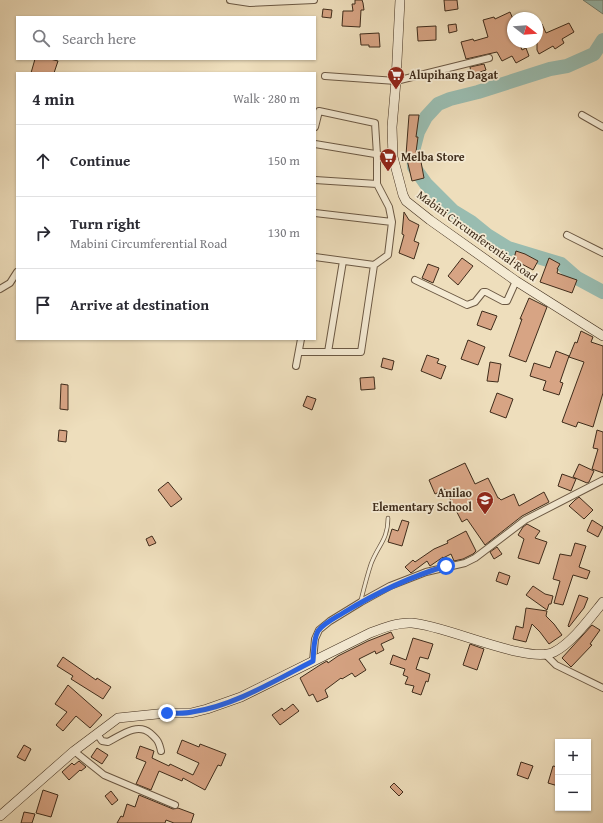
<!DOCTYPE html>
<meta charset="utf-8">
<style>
body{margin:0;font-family:"Gentium Book Plus",serif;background:#f7f7f7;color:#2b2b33}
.controls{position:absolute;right:12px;bottom:12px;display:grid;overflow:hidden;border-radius:0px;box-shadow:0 1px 3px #0004}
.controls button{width:36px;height:36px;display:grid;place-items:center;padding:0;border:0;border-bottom:1px solid #e1e1e2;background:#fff;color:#2b2b33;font:20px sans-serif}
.compass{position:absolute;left:507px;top:12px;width:36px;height:36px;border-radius:50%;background:#fff;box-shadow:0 1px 3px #0004;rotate:107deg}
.stop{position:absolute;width:12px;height:12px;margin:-9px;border:3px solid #2563eb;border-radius:50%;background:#fff}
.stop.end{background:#2563eb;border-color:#fff;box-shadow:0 1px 4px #0008}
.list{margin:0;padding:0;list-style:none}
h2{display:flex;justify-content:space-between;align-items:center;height:52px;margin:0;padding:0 16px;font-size:17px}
h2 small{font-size:13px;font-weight:400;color:#7c7c81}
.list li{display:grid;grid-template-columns:26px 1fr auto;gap:12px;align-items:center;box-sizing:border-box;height:72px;padding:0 16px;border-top:1px solid #e1e1e2}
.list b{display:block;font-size:15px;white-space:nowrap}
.list p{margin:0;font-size:13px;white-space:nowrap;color:#7c7c81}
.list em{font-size:13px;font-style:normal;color:#7c7c81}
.icon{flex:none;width:22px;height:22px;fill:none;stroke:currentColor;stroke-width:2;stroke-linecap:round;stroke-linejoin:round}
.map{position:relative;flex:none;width:603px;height:823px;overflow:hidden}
.search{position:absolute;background:#fff;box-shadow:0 1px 3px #0004;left:16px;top:16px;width:300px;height:44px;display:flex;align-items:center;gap:10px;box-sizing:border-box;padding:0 14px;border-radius:0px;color:#7c7c81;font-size:15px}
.panel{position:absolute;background:#fff;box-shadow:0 1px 3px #0004;left:16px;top:72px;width:300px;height:268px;border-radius:0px}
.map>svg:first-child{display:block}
.water{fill:#99bcb0;stroke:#758274}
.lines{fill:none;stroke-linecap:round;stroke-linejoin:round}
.river{stroke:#99bcb0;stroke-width:14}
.building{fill:#d7a484;stroke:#3f2c1b}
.lane-casing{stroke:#6b5843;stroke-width:4.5}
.street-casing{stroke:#6b5843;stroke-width:8}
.secondary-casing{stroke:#3f2c1b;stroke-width:10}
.lane{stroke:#f4ead3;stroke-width:3}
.street{stroke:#f4ead3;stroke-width:6}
.secondary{stroke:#f4ead3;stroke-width:9}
.route{stroke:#2563eb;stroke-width:5}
.labels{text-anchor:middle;stroke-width:3.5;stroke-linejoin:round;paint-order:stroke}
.poi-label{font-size:12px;font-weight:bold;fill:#3f2c1b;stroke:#f4ead3;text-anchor:start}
.street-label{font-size:12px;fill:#3f2c1b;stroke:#f4ead3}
</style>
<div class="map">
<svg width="603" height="823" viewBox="0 0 603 823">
<rect width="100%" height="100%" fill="#eedebc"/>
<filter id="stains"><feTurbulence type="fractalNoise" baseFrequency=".005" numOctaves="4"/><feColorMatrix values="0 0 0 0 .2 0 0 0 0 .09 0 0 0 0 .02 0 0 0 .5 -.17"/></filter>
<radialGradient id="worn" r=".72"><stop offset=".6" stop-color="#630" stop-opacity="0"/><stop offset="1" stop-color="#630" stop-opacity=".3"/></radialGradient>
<path class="water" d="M 583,0 L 603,0 L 603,14 Z"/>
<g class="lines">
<path class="river" d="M 603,40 L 594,54 L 567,66 L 550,69 L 478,92 L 450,99 L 438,104 L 426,117 L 418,132 L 413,151 L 414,167 L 426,184 L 453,211 L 471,222 L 487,235 L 508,248 L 561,264 L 577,278 L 603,292"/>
</g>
<path class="building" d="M 355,0 L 362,0 L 363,3 L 364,10 L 361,10 L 360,27 L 342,26 L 343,11 L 353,11 L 352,4 L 355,4 Z
M 444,0 L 457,0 L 458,9 L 445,11 Z
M 323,9 L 332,10 L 331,18 L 322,17 Z
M 510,12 L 513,19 L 513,42 L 519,42 L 522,50 L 526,48 L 529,56 L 516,63 L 512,56 L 502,61 L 497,52 L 466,59 L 461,42 L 473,39 L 474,41 L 488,37 L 483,20 L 494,17 L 495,19 Z
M 569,23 L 574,32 L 562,39 L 564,43 L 555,49 L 553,46 L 539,54 L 537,50 L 537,26 L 542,24 L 546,33 Z
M 456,24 L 457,31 L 449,33 L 448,25 Z
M 436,26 L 436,40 L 418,41 L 417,27 Z
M 379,33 L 380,47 L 369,47 L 369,45 L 361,45 L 360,34 Z
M 35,59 L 50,59 L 58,61 L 54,73 L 31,73 Z
M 484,64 L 486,70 L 480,72 L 481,76 L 472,78 L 470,67 Z
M 409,115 L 419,115 L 416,137 L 418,137 L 416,152 L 419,151 L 424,178 L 412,181 L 406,155 Z
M 404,212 L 409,220 L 419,225 L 414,241 L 419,243 L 414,259 L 399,253 L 404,235 L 402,234 Z
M 516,251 L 525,254 L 538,261 L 533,270 L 520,263 L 520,264 L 513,262 Z
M 462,258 L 473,266 L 458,285 L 448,276 Z
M 549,258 L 560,264 L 557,269 L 558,269 L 557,273 L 577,280 L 572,293 L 540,282 Z
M 428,264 L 439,268 L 433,283 L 422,278 Z
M 529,298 L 547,307 L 526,362 L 509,356 L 522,319 L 520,319 Z
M 482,311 L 497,316 L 491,330 L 477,325 Z
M 581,331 L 593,337 L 591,342 L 603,346 L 603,393 L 593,427 L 578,422 L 576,427 L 562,422 L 584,362 L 569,357 L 575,342 L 577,343 Z
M 468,340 L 485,347 L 478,365 L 461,359 Z
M 556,351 L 569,356 L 560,382 L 563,383 L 559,395 L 543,390 L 546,381 L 530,376 L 534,363 L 550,368 Z
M 427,355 L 439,359 L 437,363 L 446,366 L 441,379 L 421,371 Z
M 383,358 L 394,361 L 392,370 L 381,367 Z
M 490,362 L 501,364 L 498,382 L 487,381 Z
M 374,377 L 375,389 L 361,390 L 360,378 Z
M 61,384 L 68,385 L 68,410 L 60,409 Z
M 497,393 L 513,399 L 506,418 L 490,412 Z
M 307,396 L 316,399 L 312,410 L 303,406 Z
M 59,430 L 67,431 L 66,442 L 58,441 Z
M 597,430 L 603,432 L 603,473 L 592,469 L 598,449 L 593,448 Z
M 465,463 L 475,484 L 488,478 L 498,498 L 499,498 L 501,500 L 514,494 L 519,506 L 544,492 L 549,502 L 522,516 L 485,545 L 467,519 L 462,522 L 445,489 L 435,494 L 429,480 Z
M 579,464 L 594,471 L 589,482 L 587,483 L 573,477 Z
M 562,474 L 576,479 L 571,491 L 558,486 Z
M 168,482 L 182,499 L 171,507 L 158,490 Z
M 579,497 L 593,510 L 584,519 L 569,506 L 575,500 Z
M 402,520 L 409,522 L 402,546 L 388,542 L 392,529 L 398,531 Z
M 592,520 L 603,527 L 598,537 L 587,531 Z
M 527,524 L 540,531 L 535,538 L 547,542 L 539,564 L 518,558 L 524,539 L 518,535 L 523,527 Z
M 466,531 L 476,551 L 473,554 L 463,559 L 454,561 L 451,554 L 443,558 L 443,557 L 430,566 L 427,561 L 411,573 L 405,567 L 413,560 L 415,562 L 434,549 L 448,543 L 447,541 Z
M 152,536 L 156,543 L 149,546 L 146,539 Z
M 575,543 L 586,546 L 579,567 L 590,571 L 587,579 L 573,575 L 563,605 L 554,603 L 560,581 L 553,579 L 560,554 L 571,556 Z
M 497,547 L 502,554 L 494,559 L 490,552 Z
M 499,572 L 510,576 L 507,585 L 496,581 Z
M 533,586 L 545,594 L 553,596 L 551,604 L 549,604 L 547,610 L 526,595 Z
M 579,595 L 588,598 L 584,608 L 569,627 L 568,626 Z
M 526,608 L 547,611 L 546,616 L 554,624 L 562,635 L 549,644 L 540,632 L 532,624 L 526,642 L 513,639 L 516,626 L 523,628 Z
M 592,625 L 600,630 L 590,644 L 592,645 L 571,667 L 562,658 Z
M 391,632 L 394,638 L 381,644 L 384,650 L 376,654 L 375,651 L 359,659 L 366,670 L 355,677 L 352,673 L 342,679 L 341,678 L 325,690 L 328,697 L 317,702 L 313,694 L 309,696 L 300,678 L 320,665 L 327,661 L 328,663 L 338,656 L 368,641 Z
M 413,638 L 433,644 L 428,659 L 420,657 L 416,669 L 430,674 L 428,682 L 426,681 L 421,695 L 412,692 L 414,686 L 405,684 L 408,677 L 403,675 L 405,669 L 390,664 L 393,655 L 406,660 Z
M 470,644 L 484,649 L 477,670 L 463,665 Z
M 63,657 L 96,680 L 97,678 L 111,687 L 103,699 L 71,679 L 73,676 L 57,666 Z
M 68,685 L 102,715 L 90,728 L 76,716 L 63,731 L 56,725 L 67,712 L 55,704 Z
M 293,704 L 299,711 L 280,725 L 272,715 L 282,708 L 284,711 Z
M 182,740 L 199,747 L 200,744 L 226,754 L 221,766 L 218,765 L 205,790 L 183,778 L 182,781 L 159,771 L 151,790 L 136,784 L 146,762 L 136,758 L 140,746 L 154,751 L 152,758 L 169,766 L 170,764 L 193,775 L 199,763 L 177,753 Z
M 24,745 L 31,749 L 25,761 L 17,757 Z
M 97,748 L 108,755 L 102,764 L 91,757 Z
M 79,761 L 86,767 L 81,771 L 80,770 L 69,780 L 62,772 L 72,763 L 74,765 Z
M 521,762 L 533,766 L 528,779 L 517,775 Z
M 553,766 L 558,767 L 558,786 L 548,783 Z
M 394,783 L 403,792 L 399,796 L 390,787 Z
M 43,790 L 58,795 L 51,817 L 36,813 Z
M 111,791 L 118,800 L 112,805 L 105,796 Z
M 139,795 L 173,809 L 178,808 L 194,814 L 191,823 L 174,823 L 166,820 L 165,823 L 117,823 L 121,816 L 123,817 L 127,804 L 135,807 Z
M 24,812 L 35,814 L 32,823 L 21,823 Z"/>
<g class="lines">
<defs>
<path id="lane" d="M 361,600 C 364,588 367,576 371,564 C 378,545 388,540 388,518"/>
<path id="street" d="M 230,0 L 250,3 L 314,0
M 325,76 L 396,81 L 489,58
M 582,115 L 603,127
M 315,144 L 393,157
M 315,180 L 377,184
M 315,213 L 392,222
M 567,235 L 603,253
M 315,257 L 374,265
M 415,280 L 467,305 L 475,302 L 483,292 L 486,292 L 503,301 L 507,301 L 516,281
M 0,289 L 10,283 L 17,272
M 299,352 L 361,352 L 374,265 L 388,255 L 392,222 L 389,207 L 377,184 L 377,155 L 375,123 L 319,111 L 315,127
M 328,352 L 343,261
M 296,366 L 301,339
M 545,654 L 556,665 L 603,688
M 313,661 L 315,639 L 319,630 L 330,621 L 361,602 L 390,586 L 426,572 L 465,563 L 475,558 L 525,520 L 603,480
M 97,734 L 102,741 L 108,742 C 120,736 137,722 150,733 C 158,740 159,742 161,751
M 74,751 L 104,775 L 175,805"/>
<path id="secondary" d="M 400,0 L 396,81 L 392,127 L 393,157 L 403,195 L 406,201 L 430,220 L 516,281 L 603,336
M 0,816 L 74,751 L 118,718 L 167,713 L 191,713 L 207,709 L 241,697 L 370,633 C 383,628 398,622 412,623 C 445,625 529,665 554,652 C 572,643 590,618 603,602"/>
</defs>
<use href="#lane" class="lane-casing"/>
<use href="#street" class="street-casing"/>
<use href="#secondary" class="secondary-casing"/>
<use href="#lane" class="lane"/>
<use href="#street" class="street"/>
<use href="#secondary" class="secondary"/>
</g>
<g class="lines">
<path class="route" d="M 167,713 C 175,713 184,714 192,712 C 234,706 276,680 313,661 C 314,651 313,640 318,631 C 324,623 335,618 343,613 C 376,593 409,577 446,566"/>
</g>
<defs>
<symbol id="supermarket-pin" viewBox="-11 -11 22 30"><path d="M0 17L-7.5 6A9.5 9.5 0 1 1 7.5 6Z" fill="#8f2418" stroke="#f4ead3"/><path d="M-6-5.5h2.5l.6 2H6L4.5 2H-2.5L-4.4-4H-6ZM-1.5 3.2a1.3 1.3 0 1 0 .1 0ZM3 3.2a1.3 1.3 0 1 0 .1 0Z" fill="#fff"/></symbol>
<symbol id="school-pin" viewBox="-11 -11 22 30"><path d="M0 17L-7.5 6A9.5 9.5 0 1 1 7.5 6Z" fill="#8f2418" stroke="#f4ead3"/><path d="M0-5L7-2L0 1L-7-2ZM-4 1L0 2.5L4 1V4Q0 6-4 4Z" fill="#fff"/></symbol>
</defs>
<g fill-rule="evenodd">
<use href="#supermarket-pin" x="386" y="65" width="20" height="27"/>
<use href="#supermarket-pin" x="378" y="147" width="20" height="27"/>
<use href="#school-pin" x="475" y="490" width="20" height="27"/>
</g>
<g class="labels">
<g class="poi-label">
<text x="409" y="79">Alupihang Dagat</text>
<text x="401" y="161">Melba Store</text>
<text x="472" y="497" text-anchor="end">Anilao<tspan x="472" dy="14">Elementary School</tspan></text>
</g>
<g class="street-label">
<text transform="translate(477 236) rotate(36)" y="4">Mabini Circumferential Road</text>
</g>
</g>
<rect width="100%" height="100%" filter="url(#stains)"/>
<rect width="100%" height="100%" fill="url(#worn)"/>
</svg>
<div class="controls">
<button>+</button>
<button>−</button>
</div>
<svg class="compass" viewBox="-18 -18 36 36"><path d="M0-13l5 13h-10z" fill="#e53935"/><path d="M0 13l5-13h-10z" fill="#7c7c81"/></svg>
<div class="stop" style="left:446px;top:566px"></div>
<div class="stop end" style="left:167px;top:713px"></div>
<div class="search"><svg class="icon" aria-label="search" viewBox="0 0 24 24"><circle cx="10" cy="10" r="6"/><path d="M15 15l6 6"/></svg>Search here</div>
<section class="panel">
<h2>4 min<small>Walk · 280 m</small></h2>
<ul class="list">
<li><svg class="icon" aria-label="ahead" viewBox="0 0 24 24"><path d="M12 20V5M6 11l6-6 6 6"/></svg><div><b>Continue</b></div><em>150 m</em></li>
<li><svg class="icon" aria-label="right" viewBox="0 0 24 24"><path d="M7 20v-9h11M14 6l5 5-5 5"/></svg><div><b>Turn right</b><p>Mabini Circumferential Road</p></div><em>130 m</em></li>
<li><svg class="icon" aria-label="arrive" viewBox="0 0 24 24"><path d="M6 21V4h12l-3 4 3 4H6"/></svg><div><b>Arrive at destination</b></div></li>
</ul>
</section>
</div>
